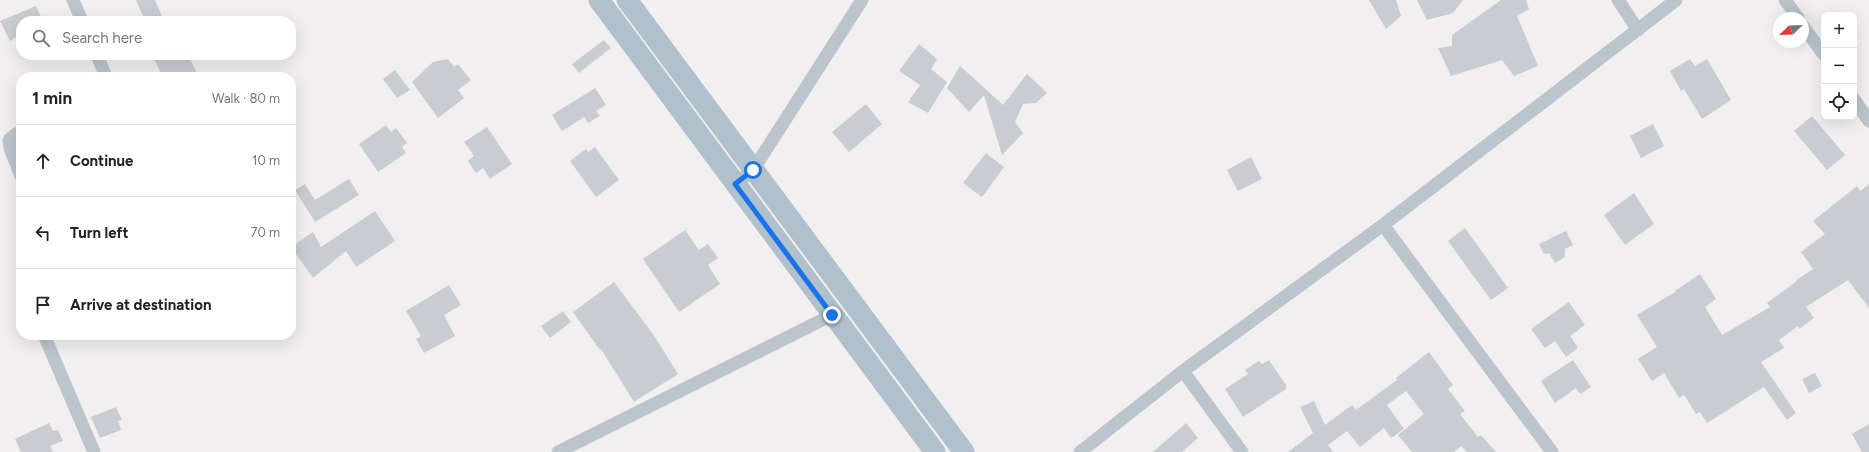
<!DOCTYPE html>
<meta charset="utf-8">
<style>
body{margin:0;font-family:Figtree,sans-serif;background:#f2f2f2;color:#222}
.controls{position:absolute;right:12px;top:12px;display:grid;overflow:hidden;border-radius:8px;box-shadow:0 4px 16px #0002}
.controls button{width:36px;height:36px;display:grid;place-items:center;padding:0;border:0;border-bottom:1px solid #e0e0e0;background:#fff;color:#222;font:20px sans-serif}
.compass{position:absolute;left:1773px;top:12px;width:36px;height:36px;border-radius:50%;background:#fff;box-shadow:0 4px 16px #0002;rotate:247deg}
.stop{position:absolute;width:12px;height:12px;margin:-9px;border:3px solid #1a73e8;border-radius:50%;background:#fff}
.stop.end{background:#1a73e8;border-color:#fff;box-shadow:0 1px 4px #0008}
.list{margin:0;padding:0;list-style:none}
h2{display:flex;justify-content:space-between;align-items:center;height:52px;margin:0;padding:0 16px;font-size:17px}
h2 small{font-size:13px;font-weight:400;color:#767676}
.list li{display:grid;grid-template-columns:26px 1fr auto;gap:12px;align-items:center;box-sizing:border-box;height:72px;padding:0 16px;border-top:1px solid #e0e0e0}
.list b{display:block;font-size:15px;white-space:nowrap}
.list em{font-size:13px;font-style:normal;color:#767676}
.icon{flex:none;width:22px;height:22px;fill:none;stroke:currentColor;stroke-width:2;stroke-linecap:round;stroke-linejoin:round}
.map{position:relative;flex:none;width:1869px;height:452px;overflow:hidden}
.search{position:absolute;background:#fff;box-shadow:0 4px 16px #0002;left:16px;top:16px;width:280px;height:44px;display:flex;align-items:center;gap:10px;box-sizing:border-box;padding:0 14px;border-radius:16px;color:#767676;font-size:15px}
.panel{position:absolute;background:#fff;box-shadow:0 4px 16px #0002;left:16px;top:72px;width:280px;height:268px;border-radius:16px}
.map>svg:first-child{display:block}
.building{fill:#c9cdd1}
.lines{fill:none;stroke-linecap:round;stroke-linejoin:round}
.street{stroke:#bbc5cb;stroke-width:13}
.primary{stroke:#b0c1cc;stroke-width:21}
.route{stroke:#1a73e8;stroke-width:5}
</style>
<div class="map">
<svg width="1869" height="452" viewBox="0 0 1869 452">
<rect width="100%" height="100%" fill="#f1efef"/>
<path class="building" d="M 136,0 L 155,0 L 164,21 L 145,21 Z
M 1369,0 L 1396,0 L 1401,16 L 1386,29 Z
M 1417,0 L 1463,0 L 1453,13 L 1427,20 Z
M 1501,0 L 1526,0 L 1529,9 L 1517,16 L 1538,66 L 1514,76 L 1502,60 L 1451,76 L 1438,48 L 1452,46 L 1452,35 Z
M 36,6 L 43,21 L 21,21 L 21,34 L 10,41 L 0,21 Z
M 604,40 L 611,48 L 579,73 L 572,64 Z
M 919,44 L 937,59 L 931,69 L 947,82 L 928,113 L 908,102 L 920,85 L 899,71 Z
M 152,55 L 188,55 L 197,73 L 189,77 L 163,77 Z
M 448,59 L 454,67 L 458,64 L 471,80 L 458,90 L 464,98 L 438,118 L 412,82 L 433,62 Z
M 1690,59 L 1695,66 L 1707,59 L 1731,100 L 1702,119 L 1684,89 L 1681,91 L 1670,71 Z
M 960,66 L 1003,105 L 1027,74 L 1047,93 L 1036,103 L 1023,104 L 1015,122 L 1023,133 L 1002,155 L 984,95 L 969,112 L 947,88 Z
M 395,70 L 410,90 L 397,98 L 383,79 Z
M 595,88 L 606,105 L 596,111 L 600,116 L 588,123 L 584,117 L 562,131 L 552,115 Z
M 866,104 L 882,124 L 849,152 L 832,132 Z
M 1812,116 L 1845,155 L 1827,170 L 1794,131 Z
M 1653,124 L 1664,146 L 1641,158 L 1630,136 Z
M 386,125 L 391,132 L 396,128 L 407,143 L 402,147 L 406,153 L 378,172 L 359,144 Z
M 487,127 L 512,164 L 490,179 L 483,168 L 476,173 L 468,161 L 474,156 L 464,142 Z
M 595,147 L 619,180 L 596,197 L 570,161 L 586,149 L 588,152 Z
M 986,153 L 1004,167 L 982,197 L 963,183 Z
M 1251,157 L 1262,179 L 1238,191 L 1227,170 Z
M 349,179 L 359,195 L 315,222 L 295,190 L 305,184 L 315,200 Z
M 1869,184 L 1869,308 L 1848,280 L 1806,307 L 1814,318 L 1799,329 L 1798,326 L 1779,340 L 1784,348 L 1761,362 L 1796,413 L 1787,420 L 1764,387 L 1707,423 L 1700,412 L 1696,414 L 1684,395 L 1679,398 L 1664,373 L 1652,381 L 1638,359 L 1657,347 L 1637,315 L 1675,292 L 1675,291 L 1700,274 L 1716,299 L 1705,307 L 1722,335 L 1770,307 L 1767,303 L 1797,281 L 1796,280 L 1813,269 L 1801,252 L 1825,234 L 1813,221 L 1857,186 L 1860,191 Z
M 1634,193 L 1654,224 L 1625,245 L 1604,215 Z
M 375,211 L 395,241 L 356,267 L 346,251 L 313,278 L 291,247 L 313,232 L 321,247 Z
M 1465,228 L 1508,288 L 1491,300 L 1448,241 Z
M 685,230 L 699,250 L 708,244 L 718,258 L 708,265 L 720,284 L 679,312 L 643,259 Z
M 1566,231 L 1573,245 L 1565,249 L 1565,257 L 1555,263 L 1549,253 L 1544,254 L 1539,244 Z
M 614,282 L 653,334 L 678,374 L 634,402 L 601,349 L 600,350 L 573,312 Z
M 449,285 L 461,305 L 444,315 L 455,336 L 424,353 L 416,339 L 421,336 L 406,311 Z
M 1569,302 L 1585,325 L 1570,336 L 1578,348 L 1566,357 L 1555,341 L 1545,348 L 1531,329 Z
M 563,311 L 571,322 L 550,338 L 541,326 Z
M 1429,352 L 1453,385 L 1448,389 L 1465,411 L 1460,414 L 1478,437 L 1481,435 L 1496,452 L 1467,452 L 1461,446 L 1454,452 L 1412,452 L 1398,435 L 1424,414 L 1406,391 L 1387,405 L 1404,429 L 1391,438 L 1384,428 L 1360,447 L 1347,431 L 1328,445 L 1333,452 L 1288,452 L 1313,433 L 1300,407 L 1314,401 L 1325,425 L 1352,405 L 1356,410 L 1397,380 L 1396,378 Z
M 1269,360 L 1286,385 L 1286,389 L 1243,417 L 1225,389 L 1248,374 L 1245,370 L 1259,361 L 1262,364 Z
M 1573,360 L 1591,387 L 1580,394 L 1576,388 L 1555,403 L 1541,381 Z
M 1815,373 L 1822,386 L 1809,393 L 1802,379 Z
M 116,407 L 122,420 L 118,421 L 121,430 L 100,438 L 91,417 Z
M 49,423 L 53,431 L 58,430 L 63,441 L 50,446 L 53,452 L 21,452 L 15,439 Z
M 1186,423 L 1198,438 L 1182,452 L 1153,452 Z
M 1869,424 L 1869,452 L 1862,452 L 1852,434 Z"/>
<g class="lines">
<path class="street" d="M 73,0 L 82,21
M 1618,0 L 1638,30
M 1785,0 L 1798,18
M 1803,26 L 1824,55
M 97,55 L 106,77
M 1854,99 L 1869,121
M 21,132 L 16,134 L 9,140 L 10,148 L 21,176
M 735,184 L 753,170 L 862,0
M 1383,225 L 1552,452
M 44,335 L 94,452
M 1183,371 L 1242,452
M 558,452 L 832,315
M 1080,452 L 1183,371 L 1383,225 L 1676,0"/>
<path class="primary" d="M 599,0 L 935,452
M 627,0 L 964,452"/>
</g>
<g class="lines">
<path class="route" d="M 753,170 L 735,184 L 832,315"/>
</g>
</svg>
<div class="controls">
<button>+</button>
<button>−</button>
<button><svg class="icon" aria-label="locate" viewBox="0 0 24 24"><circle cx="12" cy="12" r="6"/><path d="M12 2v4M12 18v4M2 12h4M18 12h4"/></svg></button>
</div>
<svg class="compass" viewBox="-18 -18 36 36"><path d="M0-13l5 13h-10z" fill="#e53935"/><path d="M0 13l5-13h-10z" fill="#767676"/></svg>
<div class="stop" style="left:753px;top:170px"></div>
<div class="stop end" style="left:832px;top:315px"></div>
<div class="search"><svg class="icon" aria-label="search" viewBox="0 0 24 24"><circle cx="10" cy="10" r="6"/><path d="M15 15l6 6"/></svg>Search here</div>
<section class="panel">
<h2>1 min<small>Walk · 80 m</small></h2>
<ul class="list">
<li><svg class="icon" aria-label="ahead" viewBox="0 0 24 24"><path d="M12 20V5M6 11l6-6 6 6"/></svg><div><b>Continue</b></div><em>10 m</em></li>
<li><svg class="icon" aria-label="left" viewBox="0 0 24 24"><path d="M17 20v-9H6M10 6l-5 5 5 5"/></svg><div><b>Turn left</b></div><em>70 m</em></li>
<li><svg class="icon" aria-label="arrive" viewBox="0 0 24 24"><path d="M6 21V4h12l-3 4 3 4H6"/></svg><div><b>Arrive at destination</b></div></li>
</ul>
</section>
</div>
